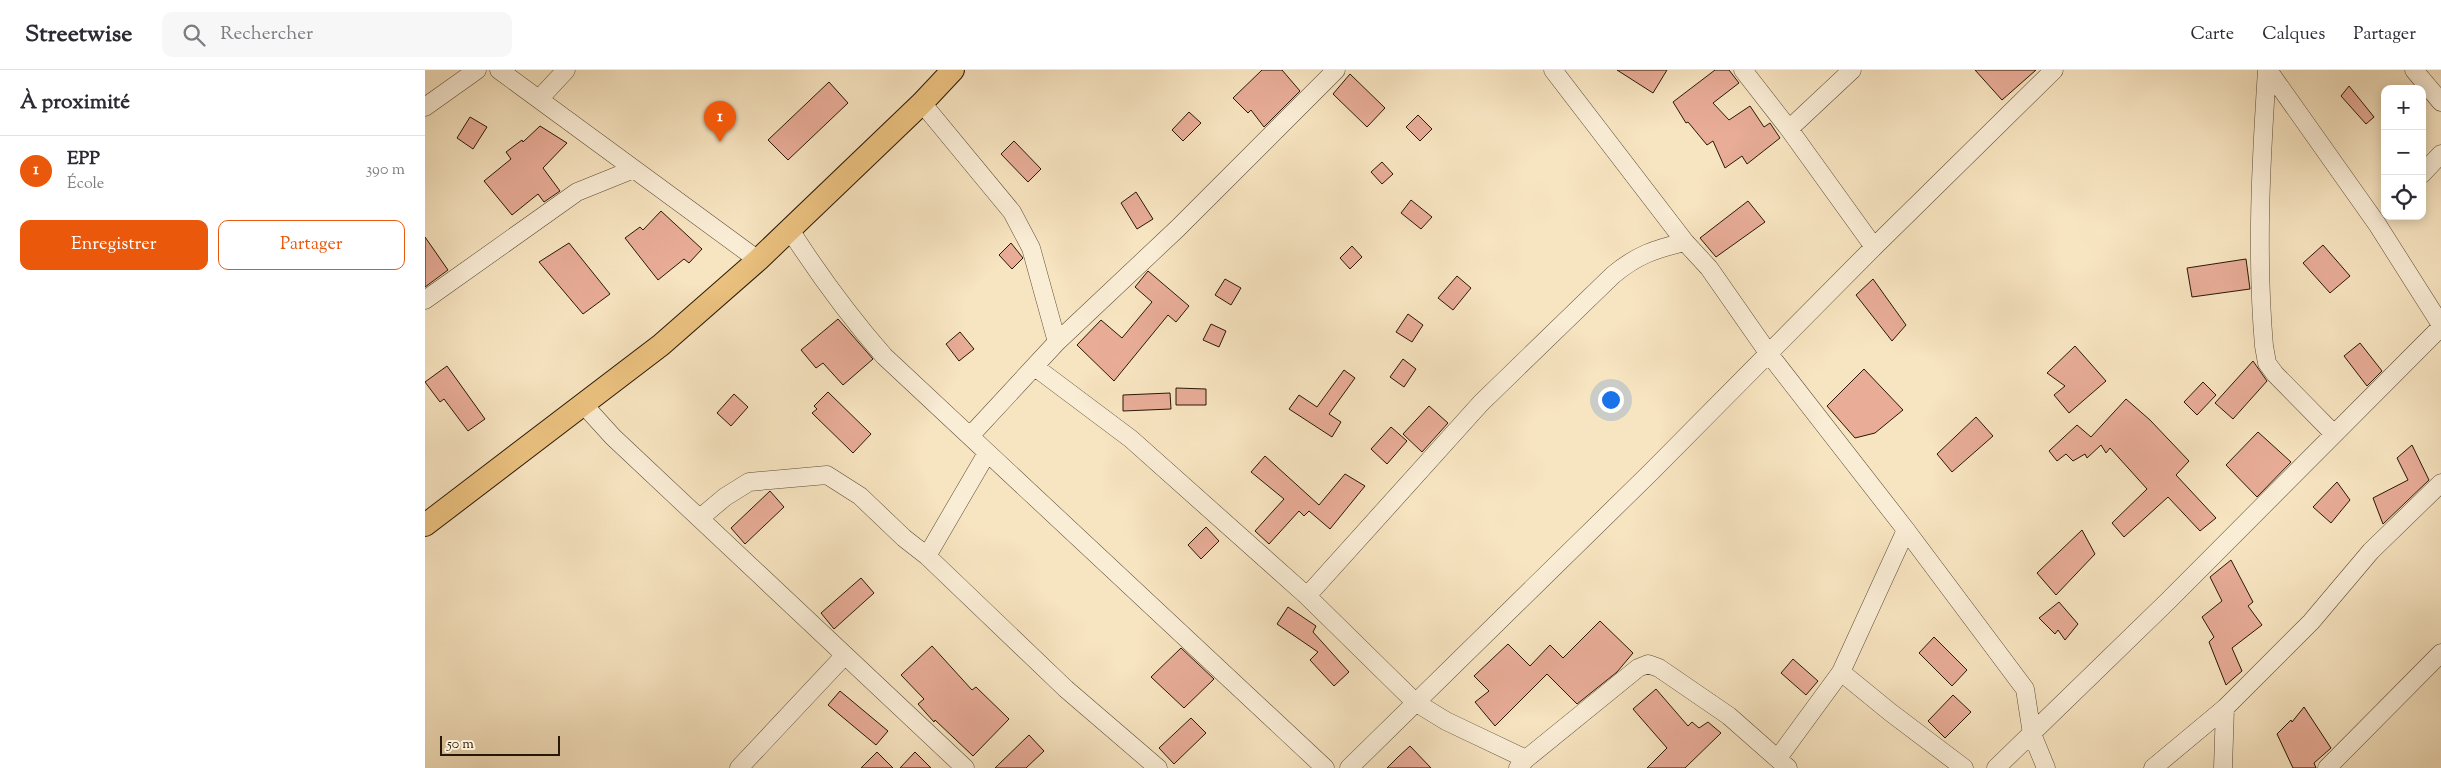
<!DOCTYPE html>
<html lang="fr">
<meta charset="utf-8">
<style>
body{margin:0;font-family:"Sorts Mill Goudy",serif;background:#f7f7f7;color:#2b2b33}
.controls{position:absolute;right:15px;top:15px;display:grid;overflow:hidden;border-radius:10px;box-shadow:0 2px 12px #0003}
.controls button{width:45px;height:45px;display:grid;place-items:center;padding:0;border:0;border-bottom:1px solid #e1e1e2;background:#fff;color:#2b2b33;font:25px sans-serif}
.scale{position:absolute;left:15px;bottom:12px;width:120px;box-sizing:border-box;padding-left:5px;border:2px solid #281806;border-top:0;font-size:14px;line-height:18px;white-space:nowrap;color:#281806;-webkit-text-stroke:4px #faedd6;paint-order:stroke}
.you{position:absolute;left:1185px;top:329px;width:18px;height:18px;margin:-12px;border:4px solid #fff;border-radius:50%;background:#1a73e8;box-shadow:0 0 0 8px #1a73e833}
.badge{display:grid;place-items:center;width:32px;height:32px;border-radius:50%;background:#ea580c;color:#fff;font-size:16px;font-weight:700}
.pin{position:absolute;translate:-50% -41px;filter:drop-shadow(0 1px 2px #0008)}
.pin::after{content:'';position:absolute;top:26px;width:18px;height:15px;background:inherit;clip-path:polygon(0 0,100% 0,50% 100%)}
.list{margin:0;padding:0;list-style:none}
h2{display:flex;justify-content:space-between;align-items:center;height:65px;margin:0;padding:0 20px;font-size:21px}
h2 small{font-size:16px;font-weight:400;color:#7c7c81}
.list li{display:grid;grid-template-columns:32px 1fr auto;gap:15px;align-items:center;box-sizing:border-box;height:70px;padding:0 20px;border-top:1px solid #e1e1e2}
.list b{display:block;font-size:19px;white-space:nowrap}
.list p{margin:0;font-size:16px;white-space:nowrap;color:#7c7c81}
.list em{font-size:16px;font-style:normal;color:#7c7c81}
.actions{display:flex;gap:10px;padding:15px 20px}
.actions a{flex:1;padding:11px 0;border:1px solid #ea580c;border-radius:10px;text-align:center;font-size:18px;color:#ea580c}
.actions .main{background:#ea580c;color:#fff}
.icon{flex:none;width:28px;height:28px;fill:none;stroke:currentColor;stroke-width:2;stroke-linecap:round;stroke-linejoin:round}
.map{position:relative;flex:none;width:2016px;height:698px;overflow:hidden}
header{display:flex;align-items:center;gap:30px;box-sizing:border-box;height:70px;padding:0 25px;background:#fff;border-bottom:1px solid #e1e1e2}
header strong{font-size:24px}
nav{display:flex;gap:28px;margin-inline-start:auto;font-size:18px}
.search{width:350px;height:45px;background:#f7f7f7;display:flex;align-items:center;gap:12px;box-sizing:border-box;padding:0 18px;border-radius:10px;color:#7c7c81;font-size:19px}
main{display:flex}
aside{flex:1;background:#fff}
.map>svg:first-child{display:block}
.building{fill:#e8ac97;stroke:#281806}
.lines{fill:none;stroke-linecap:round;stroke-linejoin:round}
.minor-casing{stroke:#5c4b34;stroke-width:19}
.major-casing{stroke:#281806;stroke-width:24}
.minor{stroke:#faedd6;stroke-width:18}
.major{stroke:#ecc280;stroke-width:22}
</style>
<header>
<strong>Streetwise</strong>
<div class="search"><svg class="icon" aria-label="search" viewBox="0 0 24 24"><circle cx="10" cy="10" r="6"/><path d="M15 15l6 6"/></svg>Rechercher</div>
<nav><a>Carte</a><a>Calques</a><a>Partager</a></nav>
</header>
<main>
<aside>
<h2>À proximité<small></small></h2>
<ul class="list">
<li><span class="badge">1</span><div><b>EPP</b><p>École</p></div><em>390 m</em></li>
</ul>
<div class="actions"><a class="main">Enregistrer</a><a>Partager</a></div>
</aside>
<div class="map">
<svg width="2016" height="698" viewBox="0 0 2016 698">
<rect width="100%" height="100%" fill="#f7e4c0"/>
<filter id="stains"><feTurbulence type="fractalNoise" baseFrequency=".004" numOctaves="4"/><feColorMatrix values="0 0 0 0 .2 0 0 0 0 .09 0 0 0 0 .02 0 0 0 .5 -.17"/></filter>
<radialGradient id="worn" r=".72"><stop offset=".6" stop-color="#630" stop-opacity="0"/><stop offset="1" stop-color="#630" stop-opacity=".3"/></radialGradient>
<path class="building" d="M 837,0 L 857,0 L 875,21 L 839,57 L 826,40 L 823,43 L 808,28 Z
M 1192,0 L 1242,0 L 1228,23 Z
M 1290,0 L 1304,0 L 1314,13 L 1288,33 L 1304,50 L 1325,36 L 1339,57 L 1345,53 L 1355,68 L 1322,94 L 1317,86 L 1300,98 L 1288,71 L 1282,75 L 1263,52 L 1261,53 L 1248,32 Z
M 1550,0 L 1611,0 L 1577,30 Z
M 925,4 L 960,38 L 942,57 L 908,24 Z
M 404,12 L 423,33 L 363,90 L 343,70 Z
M 1924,16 L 1949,47 L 1941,54 L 1916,26 Z
M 764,42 L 776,53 L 758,71 L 747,60 Z
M 993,45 L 1007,59 L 995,71 L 981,57 Z
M 45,47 L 62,57 L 48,79 L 32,68 Z
M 115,56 L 142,73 L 118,98 L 135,121 L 119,132 L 113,124 L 87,145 L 59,111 L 86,89 L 81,82 L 97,70 L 98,72 Z
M 589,71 L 616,99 L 603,112 L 576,84 Z
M 957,92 L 968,104 L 957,114 L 946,102 Z
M 711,122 L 728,149 L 712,159 L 696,133 Z
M 986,130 L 1007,147 L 996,159 L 976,143 Z
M 1323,131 L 1340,152 L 1291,187 L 1275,168 Z
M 236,141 L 277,179 L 264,193 L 259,189 L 233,210 L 200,168 L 215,157 L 218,160 Z
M 0,167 L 23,200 L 0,217 Z
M 144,173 L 185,224 L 158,244 L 114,192 Z
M 586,173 L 598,188 L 587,199 L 574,185 Z
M 1898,175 L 1925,206 L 1905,223 L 1878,193 Z
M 927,176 L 937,187 L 925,199 L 915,188 Z
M 1821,189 L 1825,219 L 1767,227 L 1762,198 Z
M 723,201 L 764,236 L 751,252 L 743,245 L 689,311 L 652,275 L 676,250 L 697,268 L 727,232 L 710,217 Z
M 1032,206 L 1046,218 L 1028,240 L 1013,228 Z
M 800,209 L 816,218 L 806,235 L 790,225 Z
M 1448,209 L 1481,255 L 1467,271 L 1431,225 Z
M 983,244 L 998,255 L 987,272 L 971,262 Z
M 413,249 L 448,289 L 418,315 L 398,293 L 391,298 L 376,280 Z
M 786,254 L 801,261 L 794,277 L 778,270 Z
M 535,262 L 549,279 L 534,291 L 521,274 Z
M 1935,273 L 1957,301 L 1942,316 L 1919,286 Z
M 1650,276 L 1681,311 L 1644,343 L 1629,325 L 1640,316 L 1622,303 Z
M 978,289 L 991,299 L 979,317 L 965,307 Z
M 1828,291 L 1842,311 L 1808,349 L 1790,333 Z
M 22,296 L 60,349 L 43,361 L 19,329 L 15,332 L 0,312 Z
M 1439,299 L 1478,340 L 1450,363 L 1430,368 L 1402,336 Z
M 919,300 L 930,308 L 904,344 L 916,352 L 907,367 L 864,339 L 874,325 L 892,337 Z
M 1778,312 L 1791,325 L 1772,345 L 1759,332 Z
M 751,318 L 781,319 L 781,335 L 751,335 Z
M 403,322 L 446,364 L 428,383 L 387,343 L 392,339 L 389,336 Z
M 745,323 L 746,339 L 698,341 L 698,325 Z
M 309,324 L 323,337 L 306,356 L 292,343 Z
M 1701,329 L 1725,350 L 1764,391 L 1751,405 L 1791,448 L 1775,461 L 1743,427 L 1699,467 L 1687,453 L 1722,419 L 1704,399 L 1685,378 L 1681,383 L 1676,375 L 1662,388 L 1660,384 L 1648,391 L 1641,384 L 1632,391 L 1624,381 L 1652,355 L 1666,367 Z
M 1004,336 L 1023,353 L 997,382 L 978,364 Z
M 1551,347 L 1568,366 L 1527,402 L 1512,384 Z
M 966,357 L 982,371 L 962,394 L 946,379 Z
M 1833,362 L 1866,392 L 1832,427 L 1801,395 Z
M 1987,375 L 2004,410 L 1958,454 L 1948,428 L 1983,410 L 1972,388 Z
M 840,386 L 894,435 L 920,404 L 940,416 L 905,459 L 884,441 L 879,446 L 874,441 L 844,474 L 830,461 L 859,429 L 826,402 Z
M 1912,412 L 1925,430 L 1906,453 L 1888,437 Z
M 345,421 L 359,437 L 320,474 L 306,458 Z
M 781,457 L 794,471 L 776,489 L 763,475 Z
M 1657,460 L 1670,484 L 1631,525 L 1612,503 Z
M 1806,490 L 1828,532 L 1823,536 L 1837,555 L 1807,578 L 1817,601 L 1801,615 L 1784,572 L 1789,567 L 1777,547 L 1797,531 L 1785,507 Z
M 436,508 L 449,523 L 409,559 L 396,543 Z
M 1634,532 L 1653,554 L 1640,570 L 1633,560 L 1630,564 L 1614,548 Z
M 863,537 L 891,556 L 888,562 L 924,602 L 909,616 L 885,590 L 893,582 L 852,554 Z
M 1175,551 L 1208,583 L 1192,602 L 1152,634 L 1122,604 L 1070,656 L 1050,632 L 1064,621 L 1049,606 L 1083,574 L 1105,596 L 1125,575 L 1138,588 Z
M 1509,567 L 1542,600 L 1527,616 L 1494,583 Z
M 507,576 L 547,620 L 551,617 L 584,649 L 548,686 L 510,650 L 509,652 L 493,634 L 499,629 L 476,605 Z
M 756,578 L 789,609 L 759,638 L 726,607 Z
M 1368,589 L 1393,611 L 1381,625 L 1356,603 Z
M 1231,619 L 1263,656 L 1267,652 L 1274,658 L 1283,652 L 1296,663 L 1260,698 L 1222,698 L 1242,678 L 1208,639 Z
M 415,621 L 463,661 L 451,675 L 403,635 Z
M 1528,625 L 1546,642 L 1520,668 L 1503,651 Z
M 1879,637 L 1906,678 L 1889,693 L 1891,698 L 1868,698 L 1852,664 L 1866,650 L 1867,652 Z
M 766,648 L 781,663 L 749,694 L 734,678 Z
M 604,665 L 619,681 L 601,698 L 570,698 Z
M 985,676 L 1006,698 L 962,698 L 973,687 Z
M 452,682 L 468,698 L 436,698 Z
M 490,682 L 506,698 L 475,698 Z"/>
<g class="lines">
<defs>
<path id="minor" d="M 74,0 L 333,190
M 1128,0 L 1260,172 L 1284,198 L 1344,284 L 1481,460 L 1600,619 L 1607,664 L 1621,698
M 1318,0 L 1364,59 L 1449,177
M 1842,0 C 1836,92 1831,183 1839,276 L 1842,293 L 1850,304 L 1909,364
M 1843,0 L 1952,154 L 2016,255
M 1989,0 L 2016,32
M 114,29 L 141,0
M 497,33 L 587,142 L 606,178 L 632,272
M 0,37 L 52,0
M 1364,59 L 1427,0
M 1997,104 L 2016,84
M 365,160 C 394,205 424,246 459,286 L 900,698
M 0,230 L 152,122 L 209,99
M 610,297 L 706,369 L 882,526 L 990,632 L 1021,651 L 1101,689
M 158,334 L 188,367 L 540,698
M 545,366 L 632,272 L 753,158 L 911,0
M 275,448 L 300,427 L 324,412 L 402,405 L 435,426 L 479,468 L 502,486 L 641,619 L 733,698
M 502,486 L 562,383
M 882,526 L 1056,333 L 1188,205 C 1212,185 1230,179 1260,172
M 1416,602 L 1465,642 L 1539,698
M 1353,688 L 1416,602 L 1481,460
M 314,698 L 420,585
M 924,698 L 1226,402 L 1449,177 L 1629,0
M 1093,698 L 1101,689 L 1213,598 L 1223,594 L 1234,598 L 1304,646 L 1363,698
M 1571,698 L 1743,531 L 2016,257
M 1728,698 L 1800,638 L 1886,552 L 1946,481 L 2016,413
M 1798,698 L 1800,638
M 1902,698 L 2016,583"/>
<path id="major" d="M 0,455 L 236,275 L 333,190 L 497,33 L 528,0"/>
</defs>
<use href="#minor" class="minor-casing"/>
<use href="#major" class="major-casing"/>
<use href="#minor" class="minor"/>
<use href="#major" class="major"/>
</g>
<rect width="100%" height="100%" filter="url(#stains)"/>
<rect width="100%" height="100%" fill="url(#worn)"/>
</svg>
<div class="controls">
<button>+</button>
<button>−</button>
<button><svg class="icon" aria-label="locate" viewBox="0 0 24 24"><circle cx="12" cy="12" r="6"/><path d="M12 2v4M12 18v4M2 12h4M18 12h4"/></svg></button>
</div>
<div class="scale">50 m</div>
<div class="you"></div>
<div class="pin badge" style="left:295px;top:72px">1</div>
</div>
</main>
